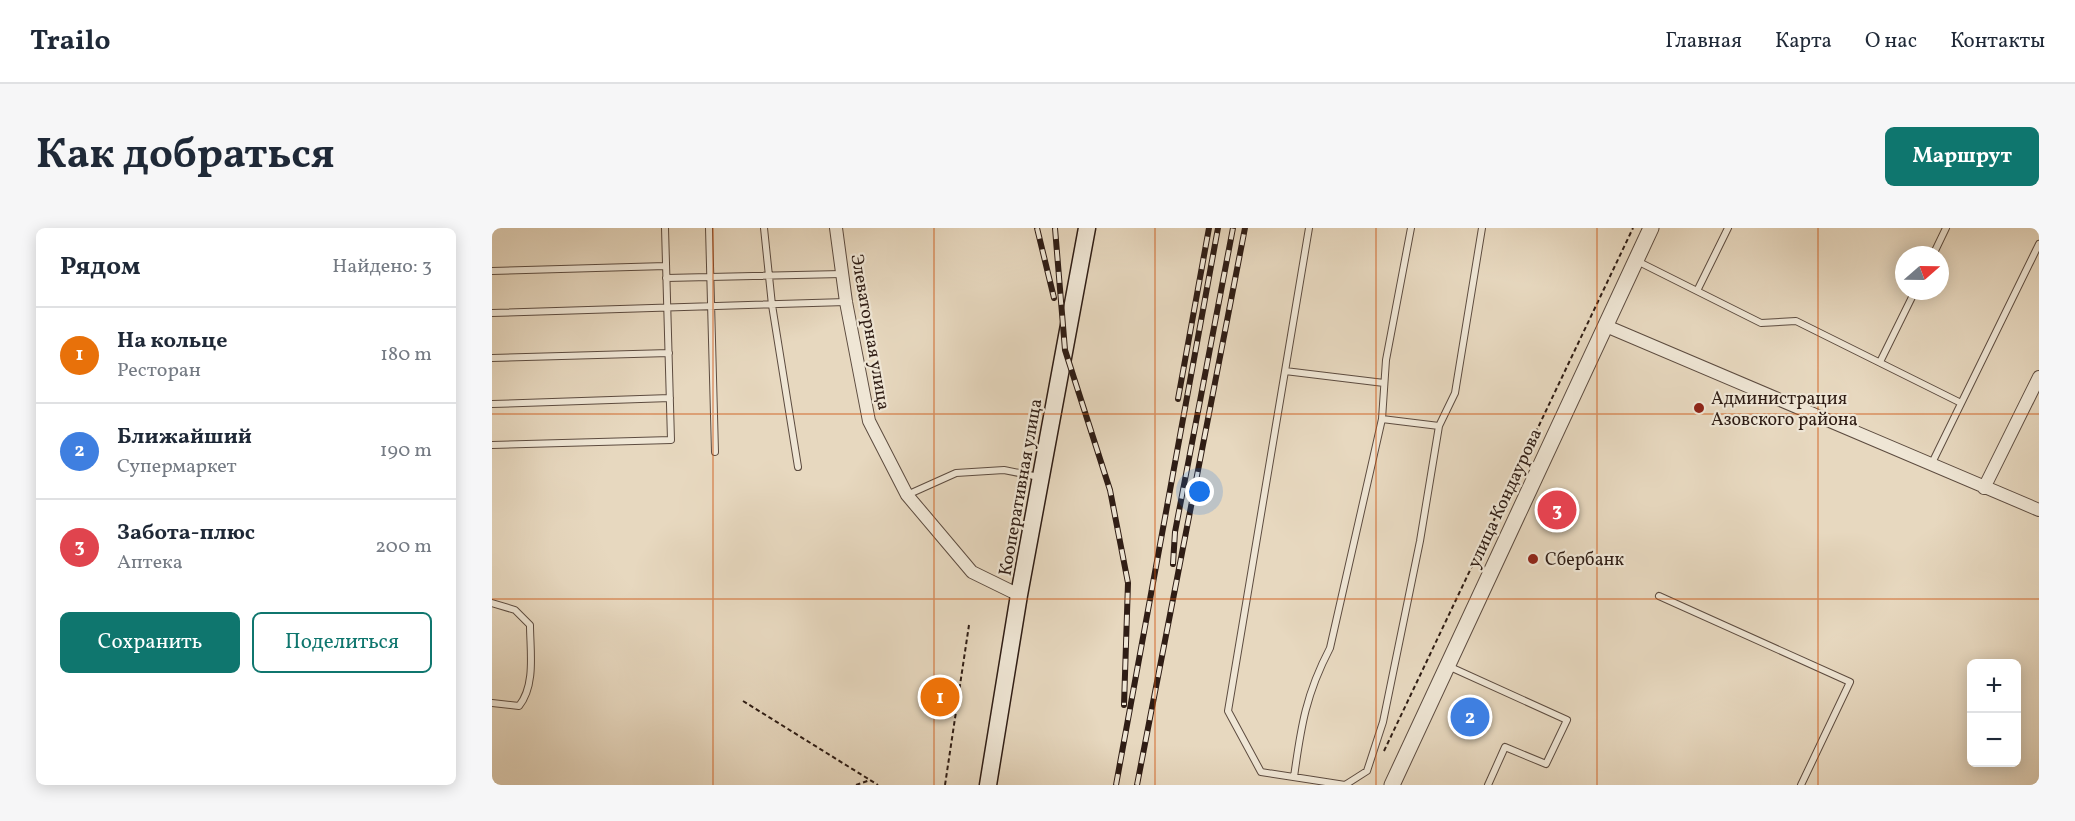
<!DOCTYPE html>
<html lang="ru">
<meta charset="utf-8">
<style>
body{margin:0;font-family:Vollkorn,serif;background:#f6f6f7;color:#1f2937}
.controls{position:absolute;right:18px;bottom:18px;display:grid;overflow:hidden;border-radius:9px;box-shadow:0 3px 15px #0003}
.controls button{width:54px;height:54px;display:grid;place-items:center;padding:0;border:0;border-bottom:2px solid #e0e1e3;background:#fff;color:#1f2937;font:30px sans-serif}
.compass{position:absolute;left:1403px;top:18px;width:54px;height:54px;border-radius:50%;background:#fff;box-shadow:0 3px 15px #0003;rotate:70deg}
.you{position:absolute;left:708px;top:264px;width:21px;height:21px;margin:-15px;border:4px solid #fff;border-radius:50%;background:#1a73e8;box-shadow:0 0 0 9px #1a73e833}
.badge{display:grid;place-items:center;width:39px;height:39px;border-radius:50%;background:#0f766e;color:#fff;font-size:20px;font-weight:700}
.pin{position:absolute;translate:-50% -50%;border:3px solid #fff;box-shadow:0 2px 6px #0006}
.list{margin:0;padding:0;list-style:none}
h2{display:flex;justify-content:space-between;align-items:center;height:78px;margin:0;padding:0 24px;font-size:26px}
h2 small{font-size:20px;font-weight:400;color:#747a83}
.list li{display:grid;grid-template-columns:39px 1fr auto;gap:18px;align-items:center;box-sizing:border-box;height:96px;padding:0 24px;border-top:2px solid #e0e1e3}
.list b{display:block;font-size:22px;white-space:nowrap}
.list p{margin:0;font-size:20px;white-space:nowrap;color:#747a83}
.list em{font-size:20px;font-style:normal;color:#747a83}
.actions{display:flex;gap:12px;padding:18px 24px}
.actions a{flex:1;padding:14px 0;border:2px solid #0f766e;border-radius:9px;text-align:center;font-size:21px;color:#0f766e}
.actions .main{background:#0f766e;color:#fff}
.map{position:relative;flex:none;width:1547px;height:557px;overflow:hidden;border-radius:9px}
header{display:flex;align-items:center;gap:36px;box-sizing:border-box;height:84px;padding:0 30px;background:#fff;border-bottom:2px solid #e0e1e3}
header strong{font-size:28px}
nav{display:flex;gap:33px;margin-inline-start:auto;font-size:21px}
.intro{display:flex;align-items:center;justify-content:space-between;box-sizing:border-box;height:144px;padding:0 36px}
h1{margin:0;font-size:42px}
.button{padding:15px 27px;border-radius:9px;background:#0f766e;color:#fff;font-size:21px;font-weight:700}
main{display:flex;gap:36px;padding:0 36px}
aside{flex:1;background:#fff;border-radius:9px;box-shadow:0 3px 15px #0003}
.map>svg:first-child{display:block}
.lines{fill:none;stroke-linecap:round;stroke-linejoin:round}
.service-casing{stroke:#5d4c40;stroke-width:8}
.minor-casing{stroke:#5d4c40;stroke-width:14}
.tertiary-casing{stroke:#5d4c40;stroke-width:17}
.secondary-casing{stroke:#2f1d15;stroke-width:19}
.path{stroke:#2f1d15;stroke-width:2;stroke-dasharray:4.5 3;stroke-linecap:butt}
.service{stroke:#efe6d5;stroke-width:6}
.minor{stroke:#efe6d5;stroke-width:12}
.tertiary{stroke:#efe6d5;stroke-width:15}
.secondary{stroke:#efe6d5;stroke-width:16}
.rail-casing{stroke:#2f1d15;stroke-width:6}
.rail{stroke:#efe6d5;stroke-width:4;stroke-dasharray:11;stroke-linecap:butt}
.grid{fill:none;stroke:#cc500d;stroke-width:1.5;stroke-opacity:0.55}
.poi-dot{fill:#8f2418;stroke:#efe6d5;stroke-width:2}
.labels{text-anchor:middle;stroke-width:4.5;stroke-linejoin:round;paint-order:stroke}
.street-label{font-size:18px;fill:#2f1d15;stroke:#efe6d5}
.poi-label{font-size:18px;fill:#2f1d15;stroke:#efe6d5;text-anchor:start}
</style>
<header>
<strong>Trailo</strong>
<nav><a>Главная</a><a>Карта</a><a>О нас</a><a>Контакты</a></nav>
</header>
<div class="intro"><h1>Как добраться</h1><a class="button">Маршрут</a></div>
<main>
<aside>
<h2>Рядом<small>Найдено: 3</small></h2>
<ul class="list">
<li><span class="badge" style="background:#e8710a">1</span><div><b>На кольце</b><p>Ресторан</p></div><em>180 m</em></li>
<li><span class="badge" style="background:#3f7fe0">2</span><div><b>Ближайший</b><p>Супермаркет</p></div><em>190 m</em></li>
<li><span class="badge" style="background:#e0444e">3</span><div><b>Забота-плюс</b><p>Аптека</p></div><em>200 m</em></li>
</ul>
<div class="actions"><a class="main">Сохранить</a><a>Поделиться</a></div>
</aside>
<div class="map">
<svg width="1547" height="557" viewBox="0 0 1547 557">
<rect width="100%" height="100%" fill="#e7d8bf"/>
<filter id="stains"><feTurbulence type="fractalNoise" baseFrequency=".00333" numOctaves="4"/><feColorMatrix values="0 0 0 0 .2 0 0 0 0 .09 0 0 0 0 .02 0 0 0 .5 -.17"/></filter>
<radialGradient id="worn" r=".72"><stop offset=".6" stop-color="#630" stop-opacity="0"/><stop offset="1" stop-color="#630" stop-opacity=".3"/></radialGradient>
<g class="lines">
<defs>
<path id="service" d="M 217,0 L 223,224
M 272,0 L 280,77 L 306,239
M 817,0 L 736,483 L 769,544 L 853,557 L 875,543 L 891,494 L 928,313 L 947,198 L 963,165 L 990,0
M 1441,27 L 1454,0
M 1145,33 L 1205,63 L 1236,0
M 0,43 L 174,38
M 174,50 L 350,46
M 1205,63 L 1269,95 L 1304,93 L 1469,175
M 0,85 L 354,74
M 0,130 L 177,125
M 1388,134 L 1423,63
M 793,143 L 892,155
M 0,176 L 178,170
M 890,191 L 894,132 L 919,0
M 0,217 L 179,212 L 173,0
M 1439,237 L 1547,16
M 415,267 L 464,245 L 512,242 L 547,249
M 1167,368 L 1358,454 L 1309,557
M 0,375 L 23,382 L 38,397 C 38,422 44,457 27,478 L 0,475
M 956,438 L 1075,492 L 1054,536 L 1013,519 L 996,557
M 802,549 C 809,498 814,466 838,420 L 890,191 L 947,198"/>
<path id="minor" d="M 344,0 L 354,74 L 377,193 L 415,267 L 480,344 L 527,367
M 1114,98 L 1547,282
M 1492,260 L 1547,149"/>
<path id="tertiary" d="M 900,557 L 1159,0"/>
<path id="secondary" d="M 496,557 L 527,367 L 595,0"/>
</defs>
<use href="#service" class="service-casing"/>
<use href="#minor" class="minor-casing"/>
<use href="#tertiary" class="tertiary-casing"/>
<use href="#secondary" class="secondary-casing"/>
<path class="path" d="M 251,473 L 378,552
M 892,523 L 1141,0
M 364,557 L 378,552 L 386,557
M 453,557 L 477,397"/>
<use href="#service" class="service"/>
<use href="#minor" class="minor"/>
<use href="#tertiary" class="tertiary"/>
<use href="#secondary" class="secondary"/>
<defs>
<path id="rail" d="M 545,0 L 562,70
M 563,0 L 573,122 L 618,262 L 636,355 L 632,477
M 686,171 L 717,0
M 681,336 L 683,304 L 741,0
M 624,557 L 726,0
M 645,557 L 753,0"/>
</defs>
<use href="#rail" class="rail-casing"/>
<use href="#rail" class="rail"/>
</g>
<path class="grid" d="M 221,0 L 221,557M 442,0 L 442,557M 663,0 L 663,557M 884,0 L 884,557M 1105,0 L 1105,557M 1326,0 L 1326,557M 0,186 L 1547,186M 0,371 L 1547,371"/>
<g class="poi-dot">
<circle cx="1207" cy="180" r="6"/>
<circle cx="1041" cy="331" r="6"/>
</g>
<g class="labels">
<g class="street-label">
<text transform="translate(379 104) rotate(80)" y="6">Элеваторная улица</text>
<text transform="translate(528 259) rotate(-80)" y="6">Кооперативная улица</text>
<text transform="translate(1012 270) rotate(-65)" y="6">улица Кондаурова</text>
</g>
<g class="poi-label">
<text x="1219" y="176">Администрация<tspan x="1219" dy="21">Азовского района</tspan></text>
<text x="1053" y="337">Сбербанк</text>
</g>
</g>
<rect width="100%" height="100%" filter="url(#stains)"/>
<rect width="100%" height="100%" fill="url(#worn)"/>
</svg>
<div class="controls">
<button>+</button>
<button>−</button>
</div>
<svg class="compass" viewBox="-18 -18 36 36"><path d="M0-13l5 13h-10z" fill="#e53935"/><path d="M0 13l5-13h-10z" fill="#747a83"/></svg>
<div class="you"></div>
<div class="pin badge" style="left:448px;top:469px;background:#e8710a">1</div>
<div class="pin badge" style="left:978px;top:489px;background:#3f7fe0">2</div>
<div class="pin badge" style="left:1065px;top:282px;background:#e0444e">3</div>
</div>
</main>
